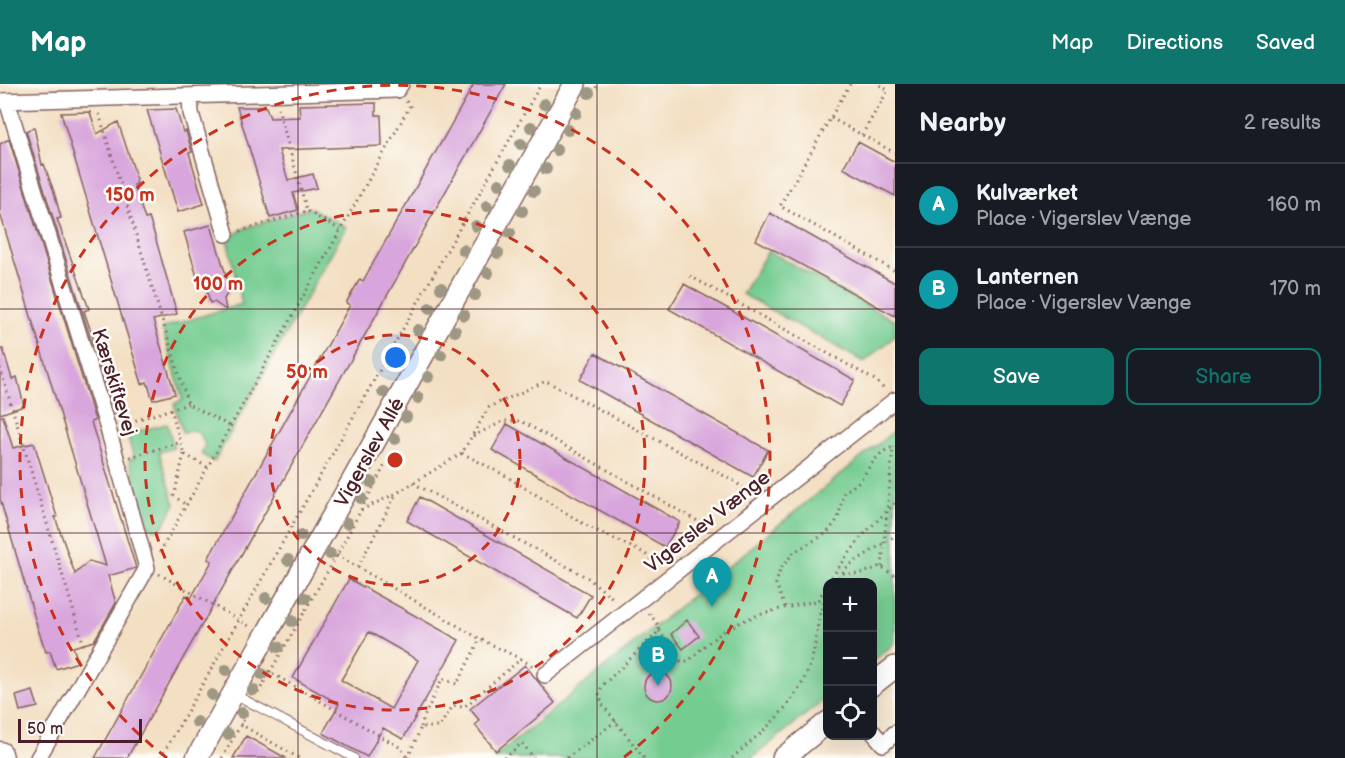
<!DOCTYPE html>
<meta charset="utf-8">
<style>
body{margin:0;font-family:"Balsamiq Sans",sans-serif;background:#20242c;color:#f1f3f6}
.controls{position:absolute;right:18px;bottom:18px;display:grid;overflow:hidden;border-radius:12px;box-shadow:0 6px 24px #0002}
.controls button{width:54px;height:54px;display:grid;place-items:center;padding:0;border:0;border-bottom:2px solid #363941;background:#171b24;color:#f1f3f6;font:30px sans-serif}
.scale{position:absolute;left:18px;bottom:15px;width:124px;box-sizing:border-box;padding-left:6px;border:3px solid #4a1f2b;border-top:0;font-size:16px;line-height:21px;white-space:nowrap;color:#4a1f2b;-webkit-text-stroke:4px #fdfcf7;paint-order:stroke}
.you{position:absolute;left:396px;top:274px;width:21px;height:21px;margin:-15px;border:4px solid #fff;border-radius:50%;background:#1a73e8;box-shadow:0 0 0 9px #1a73e833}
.badge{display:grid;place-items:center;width:39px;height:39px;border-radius:50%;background:#0f766e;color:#fff;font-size:20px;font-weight:700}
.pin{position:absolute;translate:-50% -50px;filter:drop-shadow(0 2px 3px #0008)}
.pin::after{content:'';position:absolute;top:32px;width:21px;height:18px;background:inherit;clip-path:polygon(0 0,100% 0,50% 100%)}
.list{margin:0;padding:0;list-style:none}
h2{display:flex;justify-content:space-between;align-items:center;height:78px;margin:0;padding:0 24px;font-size:26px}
h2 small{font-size:20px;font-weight:400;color:#9ea1a6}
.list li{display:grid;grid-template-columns:39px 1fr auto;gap:18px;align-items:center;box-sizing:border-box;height:84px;padding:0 24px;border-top:2px solid #363941}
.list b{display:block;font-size:22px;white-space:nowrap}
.list p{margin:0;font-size:20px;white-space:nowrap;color:#9ea1a6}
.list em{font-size:20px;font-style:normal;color:#9ea1a6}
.actions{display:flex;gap:12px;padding:18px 24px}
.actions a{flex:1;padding:14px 0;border:2px solid #0f766e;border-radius:12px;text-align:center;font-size:21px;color:#0f766e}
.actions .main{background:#0f766e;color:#fff}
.icon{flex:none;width:33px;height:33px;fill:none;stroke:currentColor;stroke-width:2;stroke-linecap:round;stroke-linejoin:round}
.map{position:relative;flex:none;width:895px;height:674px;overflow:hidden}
header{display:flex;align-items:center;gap:36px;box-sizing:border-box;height:84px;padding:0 30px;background:#0f766e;color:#fff}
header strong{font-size:28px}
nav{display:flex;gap:33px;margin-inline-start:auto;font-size:21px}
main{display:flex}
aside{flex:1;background:#171b24}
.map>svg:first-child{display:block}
.green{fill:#74cc91;stroke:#5f765e;stroke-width:1.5}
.building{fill:#d8a5dc;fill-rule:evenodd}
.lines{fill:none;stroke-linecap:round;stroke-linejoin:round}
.lane-casing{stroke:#856260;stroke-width:10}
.street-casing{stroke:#856260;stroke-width:18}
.secondary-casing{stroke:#856260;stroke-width:24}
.primary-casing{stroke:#856260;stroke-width:27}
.path{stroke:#856260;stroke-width:3;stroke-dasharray:1.5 4.5;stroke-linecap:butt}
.lane{stroke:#fff;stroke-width:8}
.street{stroke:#fff;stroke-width:15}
.secondary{stroke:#fff;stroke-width:21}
.primary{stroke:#fff;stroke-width:24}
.tree{fill:#9e9783}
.grid{fill:none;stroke:#4a1f2b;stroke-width:1.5;stroke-opacity:0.55}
.ring{fill:none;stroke:#c8321e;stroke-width:3;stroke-dasharray:10 8}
.labels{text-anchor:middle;stroke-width:5;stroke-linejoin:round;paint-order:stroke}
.street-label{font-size:20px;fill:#4a1f2b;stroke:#fdfcf7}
.centre{fill:#c8321e;stroke:#fdfcf7;stroke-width:3}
.ring-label{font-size:18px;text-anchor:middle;font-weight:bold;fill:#c8321e;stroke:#fdfcf7;stroke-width:5;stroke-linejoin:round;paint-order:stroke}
</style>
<header>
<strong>Map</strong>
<nav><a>Map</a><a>Directions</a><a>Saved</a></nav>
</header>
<main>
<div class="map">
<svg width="895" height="674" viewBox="0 0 895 674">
<rect width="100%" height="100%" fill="#fdfcf7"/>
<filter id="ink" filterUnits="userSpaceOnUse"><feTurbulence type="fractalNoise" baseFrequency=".0167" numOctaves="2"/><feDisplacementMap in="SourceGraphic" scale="12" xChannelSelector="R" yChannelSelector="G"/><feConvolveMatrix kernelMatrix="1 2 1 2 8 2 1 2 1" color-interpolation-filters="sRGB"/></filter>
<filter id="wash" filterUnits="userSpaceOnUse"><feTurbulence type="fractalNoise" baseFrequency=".008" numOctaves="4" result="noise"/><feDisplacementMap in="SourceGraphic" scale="24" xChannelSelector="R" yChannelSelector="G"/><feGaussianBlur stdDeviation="1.35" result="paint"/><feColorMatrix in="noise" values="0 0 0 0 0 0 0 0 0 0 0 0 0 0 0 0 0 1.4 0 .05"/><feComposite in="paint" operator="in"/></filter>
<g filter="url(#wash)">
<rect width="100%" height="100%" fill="#f3dfc2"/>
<path class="green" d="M 311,124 L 346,143 L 214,378 L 201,370 L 205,361 L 200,350 L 193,346 L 183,349 L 174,320 L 183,316 L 162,244 L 242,220 L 227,155 L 245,144 Z
M 768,167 L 895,237 L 895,252 L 864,278 L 742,210 Z
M 167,340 L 174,364 L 159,368 L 175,421 L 161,445 L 155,446 L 149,443 L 129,376 L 134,374 L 127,350 Z
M 895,346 L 895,559 L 873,577 L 872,498 L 828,498 L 827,613 L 752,674 L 494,674 Z"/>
<g id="blocks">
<path class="building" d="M 474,0 L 506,0 L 127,674 L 95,674 L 186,511 L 191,514 L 212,477 L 208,475 L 350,221 L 346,219 L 360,195 L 363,197 Z
M 376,19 L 376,31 L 381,31 L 382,62 L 279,66 L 288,96 L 313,90 L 317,104 L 293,109 L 298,126 L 270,134 L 237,23 L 266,23 L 270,34 L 300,33 L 299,21 Z
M 176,25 L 183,48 L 186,47 L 192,68 L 189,69 L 204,120 L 178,128 L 147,26 Z
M 90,28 L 97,50 L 118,38 L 134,86 L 137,100 L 134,101 L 145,135 L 149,134 L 154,149 L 177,230 L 153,236 L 175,310 L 153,316 L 147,298 L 142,300 L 61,29 Z
M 34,43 L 42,81 L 44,80 L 54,108 L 61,134 L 57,135 L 89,225 L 84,227 L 107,295 L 120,328 L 114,330 L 26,47 Z
M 9,55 L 95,336 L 91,338 L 136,484 L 108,492 L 116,519 L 94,557 L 73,563 L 78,578 L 56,585 L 50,567 L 46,568 L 38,545 L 0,415 L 0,332 L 3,332 L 13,364 L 34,359 L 57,433 L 55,433 L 75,490 L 89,477 L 106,482 L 0,129 L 0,60 Z
M 858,58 L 895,78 L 895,112 L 843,84 Z
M 770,129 L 895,199 L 895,232 L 756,156 Z
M 211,141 L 230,205 L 224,215 L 226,226 L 214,218 L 210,219 L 205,201 L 200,203 L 184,148 Z
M 684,200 L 855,296 L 840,322 L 669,225 Z
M 0,265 L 3,265 L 12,295 L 17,293 L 24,322 L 0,330 Z
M 595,269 L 768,366 L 753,393 L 580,296 Z
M 507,340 L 680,438 L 665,463 L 492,366 Z
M 420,413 L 591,511 L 577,534 L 407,437 Z
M 349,495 L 459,556 L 403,655 L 383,644 L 367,673 L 323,649 L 339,620 L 293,594 ZM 369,548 L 418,576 L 391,625 L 341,596 Z
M 687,536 L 699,552 L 683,565 L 671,550 Z
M 525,581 L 555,619 L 496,667 L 475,641 L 480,637 L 470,625 Z
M644 602a14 14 0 1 1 28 0a14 14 0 1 1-28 0Z
M 33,607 L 38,623 L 20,627 L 16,612 Z
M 246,652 L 286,674 L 233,674 Z"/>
</g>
</g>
<g filter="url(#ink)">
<use href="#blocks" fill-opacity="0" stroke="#856260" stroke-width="1.5"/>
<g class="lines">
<defs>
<path id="lane" d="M 234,610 L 354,674"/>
<path id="street" d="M 190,12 L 191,29 L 226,150
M 0,17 L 397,6 L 401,0
M 7,17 L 108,345 L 147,484 L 38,674
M 545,591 L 895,316
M 872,647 L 883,660 L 895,649"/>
<path id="secondary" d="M 872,601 L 895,583
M 197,674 L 575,0
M 783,674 L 828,638"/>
<path id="primary" d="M 0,670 L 1,674"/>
</defs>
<use href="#lane" class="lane-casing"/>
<use href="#street" class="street-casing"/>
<use href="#secondary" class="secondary-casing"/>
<use href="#primary" class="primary-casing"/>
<path class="path" d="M 850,0 L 780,122 L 895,187
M 593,9 L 598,0
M 278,24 L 307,127 L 341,146
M 99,30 L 188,320 L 230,342
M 831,34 L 895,69
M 862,51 L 888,6 L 878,0
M 240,147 L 307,127
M 690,192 L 875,296 L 885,306
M 0,284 L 84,562
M 171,325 L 184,370 L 207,383
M 124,340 L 188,320
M 473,352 L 504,337 L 521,337 L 708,443
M 462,369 L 504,391 L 589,443 L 644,469 L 659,481
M 184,370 L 174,412 L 186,421
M 130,373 L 181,358
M 413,399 L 588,494 L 615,516
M 361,426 L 397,409 L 462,369 L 489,323 L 546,297 L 734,397 L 752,411
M 160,468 L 410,22 L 406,17
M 337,471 L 480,555 L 521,575
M 358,483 L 396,410
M 882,483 L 893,363
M 843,489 C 858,491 866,489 880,482 L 895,492
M 159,490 L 249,542
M 828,498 L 863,451 L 895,419
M 835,498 L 848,482 L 895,452
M 818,516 L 828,500
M 785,523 L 776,500 L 780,486 L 794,468 L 827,449 L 838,435 L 844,408 C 850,404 856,401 860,396 C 871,383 877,366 895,363
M 659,547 L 681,577 L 689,577 C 732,531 767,528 825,515
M 268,587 L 401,664 L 407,674
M 258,609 L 337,471 L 385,381
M 240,640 L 299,674
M 421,643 L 423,635 L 442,595 L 457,600 L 480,555
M 161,674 L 541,0
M 222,674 L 247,630
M 408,674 L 421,643 L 439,643 L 453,622 L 464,623 L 521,575 L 534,583
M 504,674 L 522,659 L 534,674
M 567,674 L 616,637
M 644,674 L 602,620 L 599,609 L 602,602 L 659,547 L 659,542 L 648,528
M 732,674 C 764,646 798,620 811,578 C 818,555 815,532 828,510"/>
<use href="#lane" class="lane"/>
<use href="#street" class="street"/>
<use href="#secondary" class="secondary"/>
<use href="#primary" class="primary"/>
</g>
<g class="tree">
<circle cx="589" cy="9" r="6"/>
<circle cx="544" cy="20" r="6"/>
<circle cx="576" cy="29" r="6"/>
<circle cx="531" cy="43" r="6"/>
<circle cx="568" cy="46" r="6"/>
<circle cx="521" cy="60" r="6"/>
<circle cx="557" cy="66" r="6"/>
<circle cx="510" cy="81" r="6"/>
<circle cx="546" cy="85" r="6"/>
<circle cx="499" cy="100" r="6"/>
<circle cx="534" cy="107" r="6"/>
<circle cx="487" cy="122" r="6"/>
<circle cx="522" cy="127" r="6"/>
<circle cx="476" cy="142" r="6"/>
<circle cx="510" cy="149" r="6"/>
<circle cx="463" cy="166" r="6"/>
<circle cx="498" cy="169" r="6"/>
<circle cx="488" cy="189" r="6"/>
<circle cx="441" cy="204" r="6"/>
<circle cx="475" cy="211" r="6"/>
<circle cx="430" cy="224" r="6"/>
<circle cx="464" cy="231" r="6"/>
<circle cx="418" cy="246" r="6"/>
<circle cx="455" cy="247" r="6"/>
<circle cx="441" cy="271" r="6"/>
<circle cx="428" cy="293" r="6"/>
<circle cx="383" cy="308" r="6"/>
<circle cx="418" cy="314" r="6"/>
<circle cx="406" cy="333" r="6"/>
<circle cx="395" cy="355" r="6"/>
<circle cx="371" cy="398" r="6"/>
<circle cx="361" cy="414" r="6"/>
<circle cx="347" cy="439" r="6"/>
<circle cx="301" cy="452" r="6"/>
<circle cx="330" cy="470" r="6"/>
<circle cx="288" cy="476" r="6"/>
<circle cx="266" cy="514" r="6"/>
<circle cx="305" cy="514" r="6"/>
<circle cx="292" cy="537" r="6"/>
<circle cx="278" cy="563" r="6"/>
<circle cx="226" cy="586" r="6"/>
<circle cx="262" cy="590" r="6"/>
<circle cx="253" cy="606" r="6"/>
<circle cx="212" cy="611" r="6"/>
<circle cx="242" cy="629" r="6"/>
<circle cx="197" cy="638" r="6"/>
<circle cx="228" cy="650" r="6"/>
</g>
</g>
<path class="grid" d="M 298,0 L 298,674M 597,0 L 597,674M 0,225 L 895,225M 0,449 L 895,449"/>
<g class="ring">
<circle cx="395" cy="376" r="125"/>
<circle cx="395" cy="376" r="250"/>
<path d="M167 674A375 375 0 1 1 623 674"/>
</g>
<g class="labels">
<g class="street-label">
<text transform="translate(115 298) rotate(73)" y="7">Kærskiftevej</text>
<text transform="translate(369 368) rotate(-61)" y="7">Vigerslev Allé</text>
<text transform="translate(707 437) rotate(-38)" y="7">Vigerslev Vænge</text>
</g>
</g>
<circle cx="395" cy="376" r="9" class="centre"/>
<g class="ring-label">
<text x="130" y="117">150 m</text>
<text x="218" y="206">100 m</text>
<text x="307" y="294">50 m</text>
</g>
</svg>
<div class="controls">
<button>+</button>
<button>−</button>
<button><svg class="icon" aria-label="locate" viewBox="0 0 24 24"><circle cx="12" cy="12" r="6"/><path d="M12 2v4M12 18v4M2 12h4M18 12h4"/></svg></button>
</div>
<div class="scale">50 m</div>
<div class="you"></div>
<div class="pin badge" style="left:712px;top:523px;background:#0f9aa8">A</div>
<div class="pin badge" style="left:658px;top:602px;background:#0f9aa8">B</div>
</div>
<aside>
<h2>Nearby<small>2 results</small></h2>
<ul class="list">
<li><span class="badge" style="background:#0f9aa8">A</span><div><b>Kulværket</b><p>Place · Vigerslev Vænge</p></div><em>160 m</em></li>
<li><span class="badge" style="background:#0f9aa8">B</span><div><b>Lanternen</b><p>Place · Vigerslev Vænge</p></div><em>170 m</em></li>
</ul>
<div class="actions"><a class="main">Save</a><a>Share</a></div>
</aside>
</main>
